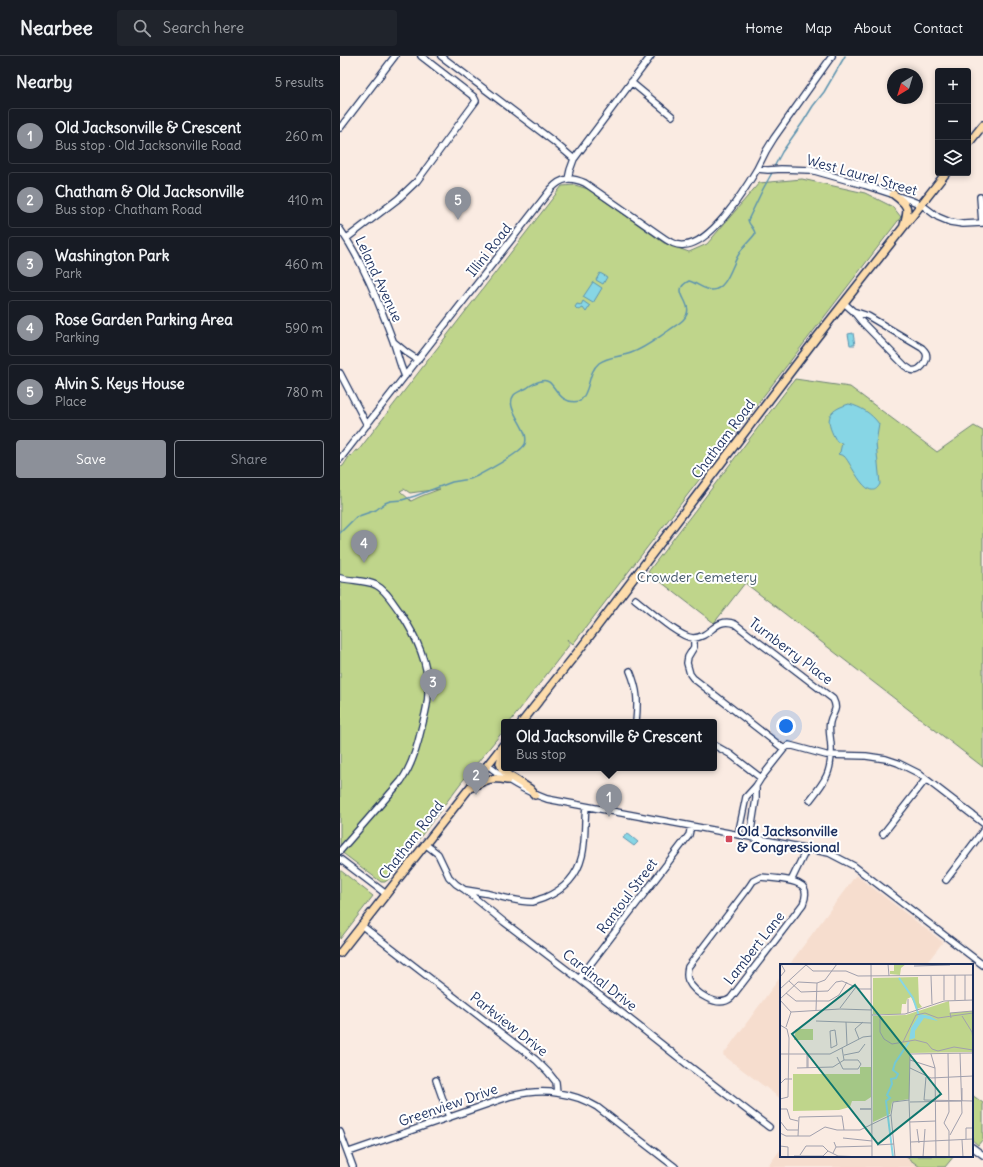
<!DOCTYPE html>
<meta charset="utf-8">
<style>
body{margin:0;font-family:Delius,sans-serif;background:#20242c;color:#f1f3f6}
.controls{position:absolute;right:12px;top:12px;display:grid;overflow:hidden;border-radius:4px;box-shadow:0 2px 6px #0003}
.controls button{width:36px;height:36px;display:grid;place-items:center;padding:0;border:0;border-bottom:1px solid #363941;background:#171b24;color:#f1f3f6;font:20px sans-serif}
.compass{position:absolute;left:547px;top:12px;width:36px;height:36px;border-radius:50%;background:#171b24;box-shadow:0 2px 6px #0003;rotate:218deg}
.you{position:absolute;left:446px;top:670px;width:14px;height:14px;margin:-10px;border:3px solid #fff;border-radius:50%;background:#1a73e8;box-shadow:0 0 0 6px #1a73e833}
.badge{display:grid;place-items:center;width:26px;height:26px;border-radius:50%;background:#8c9099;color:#fff;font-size:13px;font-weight:700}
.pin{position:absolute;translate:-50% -33px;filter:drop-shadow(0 1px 2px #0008)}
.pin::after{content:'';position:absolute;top:21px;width:14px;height:12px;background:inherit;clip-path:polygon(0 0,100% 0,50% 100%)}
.popup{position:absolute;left:161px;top:663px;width:216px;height:52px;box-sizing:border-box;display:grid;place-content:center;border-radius:4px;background:#171b24;filter:drop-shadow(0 1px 3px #0005);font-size:13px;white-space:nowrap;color:#9ea1a6}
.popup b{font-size:15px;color:#f1f3f6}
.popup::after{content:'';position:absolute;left:50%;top:100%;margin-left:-8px;border:8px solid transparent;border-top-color:#171b24}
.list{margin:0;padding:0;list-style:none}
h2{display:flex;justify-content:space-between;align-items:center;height:52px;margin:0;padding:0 16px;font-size:17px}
h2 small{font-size:13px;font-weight:400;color:#9ea1a6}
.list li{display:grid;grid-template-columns:26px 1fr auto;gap:12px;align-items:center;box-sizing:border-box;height:56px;margin:0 8px 8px;padding:0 8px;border:1px solid #363941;border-radius:4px}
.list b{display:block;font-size:15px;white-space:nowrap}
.list p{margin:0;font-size:13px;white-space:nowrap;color:#9ea1a6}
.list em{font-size:13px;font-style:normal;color:#9ea1a6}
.actions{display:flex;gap:8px;padding:12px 16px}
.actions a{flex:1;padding:9px 0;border:1px solid #8c9099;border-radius:4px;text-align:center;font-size:14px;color:#8c9099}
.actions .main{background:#8c9099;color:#fff}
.icon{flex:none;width:22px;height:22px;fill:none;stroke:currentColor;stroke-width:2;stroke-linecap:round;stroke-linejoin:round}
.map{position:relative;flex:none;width:643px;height:1111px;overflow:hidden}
header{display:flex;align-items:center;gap:24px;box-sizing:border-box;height:56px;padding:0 20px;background:#171b24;border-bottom:1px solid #363941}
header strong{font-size:19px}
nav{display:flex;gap:22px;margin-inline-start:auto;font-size:14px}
.search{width:280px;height:36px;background:#20242c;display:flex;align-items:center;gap:10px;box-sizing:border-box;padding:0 14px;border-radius:4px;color:#9ea1a6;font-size:15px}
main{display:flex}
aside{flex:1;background:#171b24}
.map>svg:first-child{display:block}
.built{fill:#f6ddce}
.green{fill:#bfd58b;stroke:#6d8274;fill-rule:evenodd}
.water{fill:#87d6e5;stroke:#5c93af}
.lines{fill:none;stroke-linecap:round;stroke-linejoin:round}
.stream{stroke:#5c93af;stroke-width:1.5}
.minor-casing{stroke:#1b2f5e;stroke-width:8}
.major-casing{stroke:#1b2f5e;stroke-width:10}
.minor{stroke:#fff;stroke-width:5.5}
.major{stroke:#fddcac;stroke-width:7}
.poi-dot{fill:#d1495b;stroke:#fff;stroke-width:1.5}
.labels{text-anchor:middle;stroke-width:4;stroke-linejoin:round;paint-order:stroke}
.street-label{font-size:14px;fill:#1b2f5e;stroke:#fff}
.park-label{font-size:14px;fill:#445869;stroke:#fff}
.poi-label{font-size:14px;font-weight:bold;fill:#1b2f5e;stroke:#fff;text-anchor:start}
.inset-river{fill:none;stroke:#87d6e5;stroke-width:2}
.inset-road{fill:none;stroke:#a1a0ad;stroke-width:1}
.view{fill:#0f766e;fill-opacity:0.15;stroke:#0f766e;stroke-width:2}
.inset-edge{fill:none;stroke:#1b2f5e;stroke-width:2}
</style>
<header>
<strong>Nearbee</strong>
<div class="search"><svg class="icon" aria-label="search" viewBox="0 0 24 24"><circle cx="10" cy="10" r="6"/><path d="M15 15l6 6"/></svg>Search here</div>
<nav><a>Home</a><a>Map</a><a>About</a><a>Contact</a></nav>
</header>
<main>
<aside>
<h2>Nearby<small>5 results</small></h2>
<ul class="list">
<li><span class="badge">1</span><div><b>Old Jacksonville &amp; Crescent</b><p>Bus stop · Old Jacksonville Road</p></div><em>260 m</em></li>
<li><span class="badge">2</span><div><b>Chatham &amp; Old Jacksonville</b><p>Bus stop · Chatham Road</p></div><em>410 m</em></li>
<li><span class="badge">3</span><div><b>Washington Park</b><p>Park</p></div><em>460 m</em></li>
<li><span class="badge">4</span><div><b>Rose Garden Parking Area</b><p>Parking</p></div><em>590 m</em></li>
<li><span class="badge">5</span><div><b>Alvin S. Keys House</b><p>Place</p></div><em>780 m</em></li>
</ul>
<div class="actions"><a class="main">Save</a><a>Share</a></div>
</aside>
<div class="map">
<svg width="643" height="1111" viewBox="0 0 643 1111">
<rect width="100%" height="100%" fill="#faebe2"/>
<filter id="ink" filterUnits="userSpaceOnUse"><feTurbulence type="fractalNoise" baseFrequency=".025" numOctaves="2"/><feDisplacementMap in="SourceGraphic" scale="8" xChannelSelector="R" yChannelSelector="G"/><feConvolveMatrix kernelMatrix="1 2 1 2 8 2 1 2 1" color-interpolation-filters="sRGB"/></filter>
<g filter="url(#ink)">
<path class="built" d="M 516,819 L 603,886 L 585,909 L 449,909 Z
M 441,920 L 441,1043 L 383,999 Z
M 441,1093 L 441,1100 L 565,1100 L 580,1111 L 427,1111 Z"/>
<path class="green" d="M 462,123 L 525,137 L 553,151 L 561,161 L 233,588 L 227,583 L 230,588 L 170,666 L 164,666 L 164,674 L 120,728 L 49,823 L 45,826 L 41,826 L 0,795 L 0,411 L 3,410 L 10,399 L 11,400 L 16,394 L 18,395 L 222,130 L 235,129 L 248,133 L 324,187 L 349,196 L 367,188 L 419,127 ZM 64,433 L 70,437 L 100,433 C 90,437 80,440 71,445 L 60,435 Z
M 455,323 L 510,331 L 597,396 L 634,370 L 643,375 L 643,711 L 405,527 L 374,567 L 308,516 Z
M 0,814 L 33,840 L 0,883 Z
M 632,1039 L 643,1047 L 643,1083 L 638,1089 L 632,1084 Z
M 565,1100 L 614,1100 L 605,1111 L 580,1111 Z"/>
<path class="water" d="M 260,217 L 267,221 L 263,228 L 256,224 Z
M 253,226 L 262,232 L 253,247 L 243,241 Z
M 243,245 L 250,250 L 246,256 L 243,252 L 239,254 L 237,253 L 235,251 L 237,248 L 241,249 Z
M 513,277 L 515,289 L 510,289 L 508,278 Z
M 509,348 C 521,351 531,357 539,368 L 536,387 L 540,428 C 528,450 511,406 504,400 C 502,399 500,399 498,398 L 500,396 L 502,387 L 497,386 C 485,365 485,355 509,348 Z
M 287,777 L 298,786 L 294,790 L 283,782 Z"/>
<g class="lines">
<path class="stream" d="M 434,111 L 442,96 L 463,66 L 473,50 L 484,36 L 505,0
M 0,477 L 16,461 L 36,454 L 45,447 L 50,445 L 62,444 L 75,440 L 112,426 L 130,423 L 137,420 C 148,414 180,398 185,388 C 191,373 163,353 174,339 C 177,336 183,334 187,332 C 191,329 196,326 201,325 C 216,320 215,351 240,345 C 251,335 247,317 259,307 C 268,300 281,301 291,297 C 305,292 316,283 328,275 C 333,271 339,268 343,264 C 359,248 327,236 349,225 C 357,227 364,234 372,234 C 387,234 392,208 399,198 C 403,190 410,185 415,178 C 415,172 409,170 408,164 L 423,133 L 433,115"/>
<defs>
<path id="minor" d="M 101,0 L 213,85 L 234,103
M 291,26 L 332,60
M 0,72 L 55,0
M 417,113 L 426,95 L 434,82 L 492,0
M 228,123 L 230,114 L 234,103 L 311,0
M 640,141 L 642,167
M 0,173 C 23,206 38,245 52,282 C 57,295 59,308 65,320
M 7,182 L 58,143 L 77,125 L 136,45 L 134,41 L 81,0
M 504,247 L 513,255 L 528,260 L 582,292 C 583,293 586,296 586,297 C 589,305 579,317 571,314 C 569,313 567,311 565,310 L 522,266 L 513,255
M 54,286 L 66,296 L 78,304
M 0,317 L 27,369
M 0,403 L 211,133 C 222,121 231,121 245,127 L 324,182 C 330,186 336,190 344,189 C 371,188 404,135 417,113 L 428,114 L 441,113 L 471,114 L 524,129 L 570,144 L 582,149 L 598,161 L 610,166 L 623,168 L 643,167
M 0,522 C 11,525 25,524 36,529 C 46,534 53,547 60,556 C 76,580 90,609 88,638 C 88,650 84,662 81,674 C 77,692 72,710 61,725 L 0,795
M 295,543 C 307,552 338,581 353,582 C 371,582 375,560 395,568 L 493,643 C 499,655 492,656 490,666 C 488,674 491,683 491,691 C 492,717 485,725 470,744
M 354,582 L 354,591 L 348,601 L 347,607 L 350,618 L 353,622 L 444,693
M 290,615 C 298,634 298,646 296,666
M 374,689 L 390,698 L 421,722
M 147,709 C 167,724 184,735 207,743 L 410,781 L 489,797 L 514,810 L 643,909
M 543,778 L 586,723
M 398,779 L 406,741 L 416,730 L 421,722 L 444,693 L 449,689 L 486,699 L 526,700 L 546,703 L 558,707 L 578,717 L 643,767
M 410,781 L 416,743 L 416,730
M 85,788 L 98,798 L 109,821 L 116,828 L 125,834 L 164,866 L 239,923 L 348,1009 L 429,1071
M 0,803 L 46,838
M 421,821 C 431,822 459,823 464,832 C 467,837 465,843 463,848 L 391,942 C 378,953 354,937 348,924 C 346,919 347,915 348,911 L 409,831 L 413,825 Z
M 606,824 L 643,775
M 451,825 L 467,792
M 126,834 C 132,835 138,836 144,837 C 160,840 176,846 193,846 C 196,845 200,843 204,842 C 224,834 237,821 242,800 C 246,784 244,767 246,751
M 21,869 L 196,1004 L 208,1016 L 216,1026 L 217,1037 C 232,1039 244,1043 257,1051 L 335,1111
M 239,923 L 349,779 L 351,770
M 96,1024 L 109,1061
M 0,1076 L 13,1111
M 632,1091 L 643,1099
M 9,1096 L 171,1040 C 187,1036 201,1034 217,1037"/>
<path id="major" d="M 628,88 L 643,69
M 553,138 C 569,150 569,151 564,169
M 182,666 L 240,593 L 477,281 L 606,117
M 164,692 L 160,707 L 162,713 L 168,719 L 190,733 L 195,739
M 133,731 C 146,723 152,721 167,724
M 0,897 L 164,688"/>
</defs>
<use href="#minor" class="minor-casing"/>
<use href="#major" class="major-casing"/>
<use href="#minor" class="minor"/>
<use href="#major" class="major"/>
</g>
</g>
<rect class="poi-dot" x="385" y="779" width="8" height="8" rx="2"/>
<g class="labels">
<g class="street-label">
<text transform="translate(522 119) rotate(16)" y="5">West Laurel Street</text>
<text transform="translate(149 194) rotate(-52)" y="5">Illini Road</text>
<text transform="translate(39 223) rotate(65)" y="5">Leland Avenue</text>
<text transform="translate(383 383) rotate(-53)" y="5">Chatham Road</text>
<text transform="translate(451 595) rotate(37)" y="5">Turnberry Place</text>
<text transform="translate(71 784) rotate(-52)" y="5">Chatham Road</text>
<text transform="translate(287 840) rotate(-53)" y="5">Rantoul Street</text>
<text transform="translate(414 892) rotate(-52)" y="5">Lambert Lane</text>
<text transform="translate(260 924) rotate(38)" y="5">Cardinal Drive</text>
<text transform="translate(169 968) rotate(38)" y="5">Parkview Drive</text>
<text transform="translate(108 1049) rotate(-19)" y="5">Greenview Drive</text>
</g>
<g class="park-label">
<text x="357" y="526">Crowder Cemetery</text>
</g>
<g class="poi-label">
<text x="397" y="780">Old Jacksonville<tspan x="397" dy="16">&amp; Congressional</tspan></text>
</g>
</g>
<g transform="translate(440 908)">
<rect width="193" height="193" fill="#faebe2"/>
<path d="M 114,0 L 126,0 L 121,4 L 120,11 L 110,10 L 110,7 L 114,7 ZM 138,13 L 139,39 L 142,43 L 137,45 L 131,33 L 127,35 L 126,40 L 122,40 L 121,50 L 93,50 L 93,14 ZM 169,37 L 170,49 L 193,47 L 193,88 L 130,89 L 129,135 L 112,138 L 110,150 L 93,158 L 93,52 L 126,51 ZM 16,65 L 33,65 L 33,76 L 14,76 ZM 80,103 L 91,103 L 91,133 L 85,137 L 72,137 L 70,143 L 59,146 L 13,147 L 13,110 L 80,110 Z" fill="#bfd58b"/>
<path d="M 140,50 L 150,52 L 158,57 L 144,54 L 135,67 L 135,74 L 129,76 L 131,64 Z" fill="#87d6e5"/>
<path class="inset-river" d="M 119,14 L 133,34 L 139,52M 113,193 L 106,137 L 110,134 L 107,131 L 112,120 L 111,115 L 116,114 L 118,110 L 113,106 L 115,99 L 129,78"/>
<path class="inset-road" d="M 25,0 L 33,7 L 66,7 L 78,12 L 193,11M 91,0 L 92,193M 108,0 L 109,12M 134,2 L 170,1M 164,11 L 164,36M 175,11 L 175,36M 185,11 L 185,36M 151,12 L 152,40M 0,13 L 5,7 L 1,0M 9,17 L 21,28 L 48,27 L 56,18 L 62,17 L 80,25 L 91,25M 37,19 L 45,16 L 57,0M 0,25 L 27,0M 6,29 L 16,37 L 49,37 L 59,31 L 67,18M 0,35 L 18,18 L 37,19M 0,36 L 11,48M 60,44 L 76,23M 36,46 L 37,19M 11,48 L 60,45 L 92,46M 128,49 L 128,35M 92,51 L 125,50 L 164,37 L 193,36M 100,51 L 100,68 L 104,75 L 112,80 L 135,76 L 147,79 L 152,85 L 158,87 L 174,83 L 193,86M 182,52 L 192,68 L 193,76M 171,54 L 170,49 L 193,47M 36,57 L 91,59M 66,58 L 67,81M 0,61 L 7,65 L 9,74 L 8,133 L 0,135M 6,63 L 11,48M 55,66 L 57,81 L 51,84 L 50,67 ZM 79,75 L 75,65 L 83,58M 123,78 L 136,51 L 145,49 L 158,54 L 193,49M 168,89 L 169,148 L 164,159 L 169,167 L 169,193M 0,90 L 50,90 L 83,73 L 92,72M 27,90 L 27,104M 28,90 L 28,104M 151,90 L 155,104 L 156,193M 64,91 L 79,88 L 85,80M 57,93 L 63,105 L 78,105 L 81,100M 64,96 L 78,96 L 81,100M 130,96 L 155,104M 17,104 L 53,103 L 64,96 L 62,84M 130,104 L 151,114 L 193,112M 146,113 L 144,136 L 193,137M 0,120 L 5,115 L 12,115M 129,136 L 130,90 L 193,89M 129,136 L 131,193M 182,137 L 182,124M 130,138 L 182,137M 0,145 L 7,145 L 10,155 L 18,157M 91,145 L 80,145 L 91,145M 111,151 L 115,193M 0,157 L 7,166 L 18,166M 130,158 L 156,157M 137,165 L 139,179M 0,169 L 6,172 L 30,172 L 45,163 L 57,166 L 80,166 L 111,151 L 113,138 L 129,136M 170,171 L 182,149 L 180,89M 18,172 L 19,153 L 62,152 L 64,166M 63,174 L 92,177M 186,175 L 186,164 L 193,164M 182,176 L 183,193M 131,178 L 193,175M 97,181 L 114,180M 0,182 L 8,183 L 8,193M 56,183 L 92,182M 53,189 L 56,183 L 54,178M 20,191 L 26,182 L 43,182 L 48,187M 14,192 L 43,192 L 48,187 L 58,192 L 85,193M 143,193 L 145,165"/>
<path class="view" d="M 75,21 L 161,130 L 98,180 L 12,70 Z"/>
<rect width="193" height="193" class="inset-edge"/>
</g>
</svg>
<div class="controls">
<button>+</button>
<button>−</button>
<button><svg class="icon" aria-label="layers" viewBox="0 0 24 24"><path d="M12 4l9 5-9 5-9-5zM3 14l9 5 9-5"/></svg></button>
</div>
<svg class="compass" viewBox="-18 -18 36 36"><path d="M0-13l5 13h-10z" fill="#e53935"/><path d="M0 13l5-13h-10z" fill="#9ea1a6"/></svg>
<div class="you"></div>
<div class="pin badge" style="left:269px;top:761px">1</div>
<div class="popup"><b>Old Jacksonville &amp; Crescent</b>Bus stop</div>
<div class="pin badge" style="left:136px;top:739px">2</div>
<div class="pin badge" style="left:93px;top:646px">3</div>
<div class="pin badge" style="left:24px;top:507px">4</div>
<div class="pin badge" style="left:118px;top:164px">5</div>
</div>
</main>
